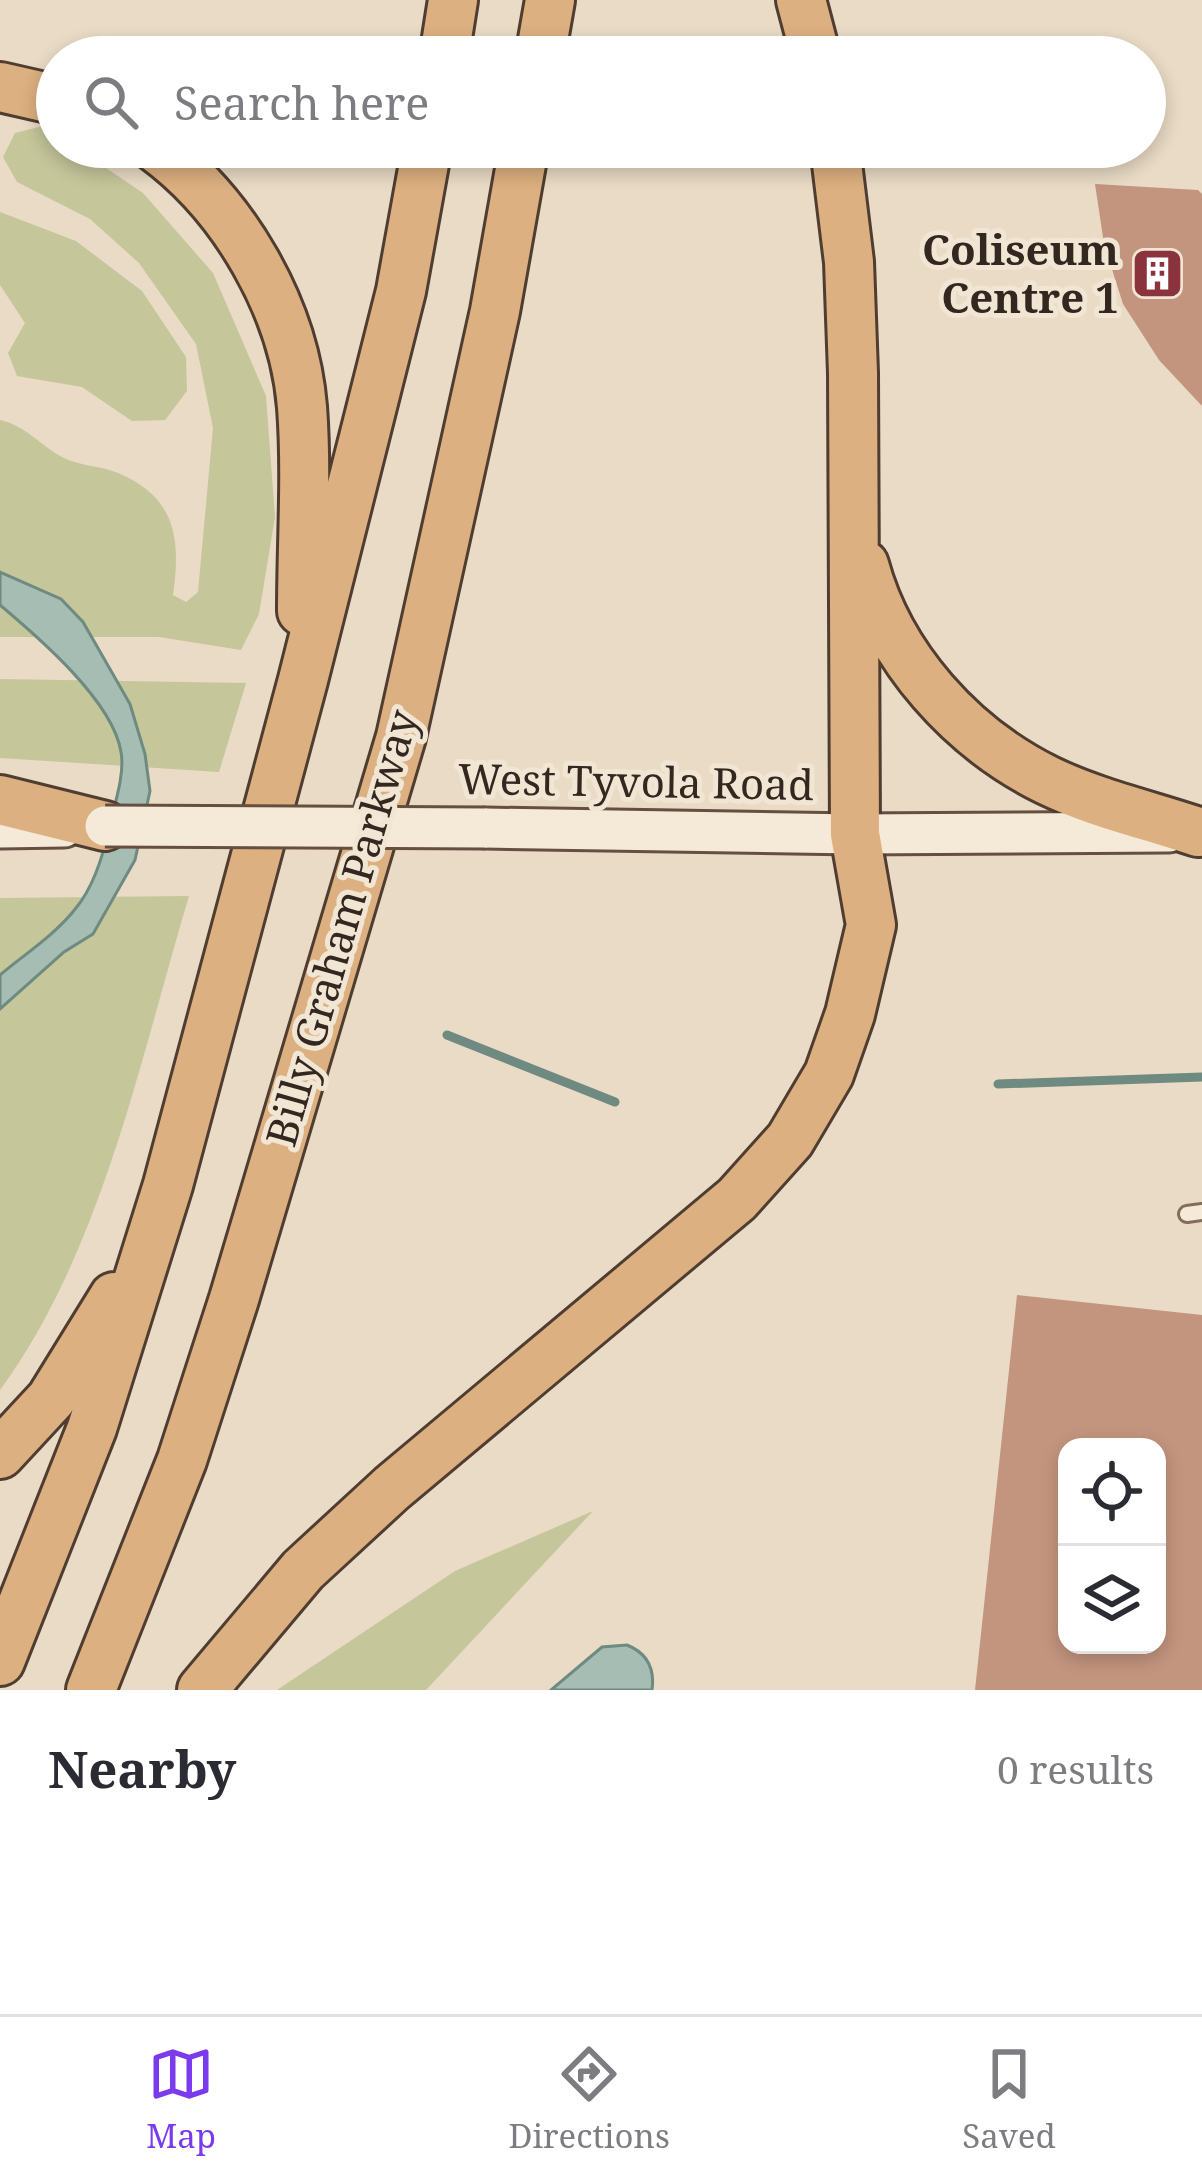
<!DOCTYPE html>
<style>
body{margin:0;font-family:"Noto Serif",serif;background:#f7f7f7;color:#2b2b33}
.controls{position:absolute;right:36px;bottom:36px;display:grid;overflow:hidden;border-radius:24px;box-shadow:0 6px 18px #0003}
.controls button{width:108px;height:108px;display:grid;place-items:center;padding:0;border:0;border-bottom:3px solid #e1e1e2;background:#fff;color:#2b2b33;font:60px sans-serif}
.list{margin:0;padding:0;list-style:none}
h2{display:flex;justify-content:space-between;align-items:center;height:156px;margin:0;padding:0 48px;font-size:51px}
h2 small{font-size:39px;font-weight:400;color:#7c7c81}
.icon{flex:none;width:66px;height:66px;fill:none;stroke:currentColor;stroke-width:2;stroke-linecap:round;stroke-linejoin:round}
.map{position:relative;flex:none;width:1202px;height:1690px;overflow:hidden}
.search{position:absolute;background:#fff;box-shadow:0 6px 18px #0003;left:36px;right:36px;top:36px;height:132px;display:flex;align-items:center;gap:30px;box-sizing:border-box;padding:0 42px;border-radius:66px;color:#7c7c81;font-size:45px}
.sheet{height:324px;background:#fff}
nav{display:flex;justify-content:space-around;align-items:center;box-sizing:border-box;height:168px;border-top:3px solid #e1e1e2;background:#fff;font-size:33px;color:#7c7c81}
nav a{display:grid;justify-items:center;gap:6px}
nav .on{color:#7c3aed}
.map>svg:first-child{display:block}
.green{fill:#c5c69a}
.water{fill:#a6bdb4;stroke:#6e8a81;stroke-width:3}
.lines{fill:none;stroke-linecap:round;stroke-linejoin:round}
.stream{stroke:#6e8a81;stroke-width:9}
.building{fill:#c3957f;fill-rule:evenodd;filter:url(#shadow)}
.service-casing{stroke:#826d5d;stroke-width:20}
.secondary-casing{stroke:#644f40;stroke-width:45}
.trunk-casing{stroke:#503d31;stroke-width:54}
.service{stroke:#f5e9d7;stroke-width:14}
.secondary{stroke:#f5e9d7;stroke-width:39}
.trunk{stroke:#dcb080;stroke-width:48}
.secondary-bridge-casing{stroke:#644f40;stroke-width:45;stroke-linecap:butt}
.secondary-bridge{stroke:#f5e9d7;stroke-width:39}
.labels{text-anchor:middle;stroke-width:10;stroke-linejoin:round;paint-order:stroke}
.poi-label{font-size:42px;font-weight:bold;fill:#34271f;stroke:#f1e6d4;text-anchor:end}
.street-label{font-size:42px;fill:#34271f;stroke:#f1e6d4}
</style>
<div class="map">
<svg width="1202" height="1690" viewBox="0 0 1202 1690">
<defs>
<filter id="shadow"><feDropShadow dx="10" dy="6" stdDeviation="0" flood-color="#0004"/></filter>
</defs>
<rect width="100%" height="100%" fill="#e9dbc5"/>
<path class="green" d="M 43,126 L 57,135 L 57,147 L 75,147 L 143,193 L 213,273 L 266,396 L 275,517 L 259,614 L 241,650 L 159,637 L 0,637 L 0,420 C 25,425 42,447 64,458 C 81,466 101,466 118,473 C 176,497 181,539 173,595 L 186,602 L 198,592 L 213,428 L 196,344 L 139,263 L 90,219 L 17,182 L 3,157 L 15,133 Z
M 0,212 L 76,241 L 142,291 L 186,357 L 187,391 L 165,420 L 132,421 L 82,387 L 17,376 L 8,353 L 25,323 L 0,285 Z
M 0,679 L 246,683 L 219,772 L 0,758 Z
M 189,896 C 140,1059 102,1251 0,1390 L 0,898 Z
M 593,1511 L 426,1690 L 277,1690 L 455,1571 Z"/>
<path class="water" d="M 0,572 L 61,599 L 83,622 L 130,704 L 145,754 L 150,791 L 135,860 L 93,934 L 64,952 L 0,1009 L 0,975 C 25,954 56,934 76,908 C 95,885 104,853 110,824 C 115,803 125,773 121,752 C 113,701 38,637 0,605 Z
M 627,1645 C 647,1653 655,1668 652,1690 L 551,1690 L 602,1647 Z"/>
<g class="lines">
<path class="stream" d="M 447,1035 L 615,1102
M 998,1084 L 1202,1077"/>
</g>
<path class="building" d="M 1095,184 L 1198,190 L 1202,194 L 1202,406 L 1159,360 L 1123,304 L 1104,244 Z
M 1017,1295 L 1202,1315 L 1202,1690 L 975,1690 ZM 1067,1447 L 1157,1447 L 1157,1645 L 1067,1645 Z"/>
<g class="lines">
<defs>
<path id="service" d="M 1187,1214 L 1202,1212"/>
<path id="secondary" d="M 0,828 L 64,827
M 485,828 L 855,834 L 1169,832"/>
<path id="trunk" d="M 801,0 L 816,57
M 444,57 L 453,0
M 540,57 L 550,0
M 0,87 L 57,100
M 155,147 C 234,205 294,308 302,407 C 307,474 302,543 302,611
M 864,565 C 889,658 962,738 1047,780 C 1094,803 1148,815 1198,832
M 0,800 L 105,826
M 0,1454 L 51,1399 L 114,1297
M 0,1661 L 92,1428 L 168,1185 L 303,680 L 401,291 L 427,147
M 91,1690 L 182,1460 L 234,1299 L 401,737 L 495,311 L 524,147
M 202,1690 L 303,1570 L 392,1488 L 737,1199 L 790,1140 L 829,1074 L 850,1014 L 871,925 L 855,834 L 853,373 L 849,262 L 835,147"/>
</defs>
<use href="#service" class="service-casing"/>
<use href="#secondary" class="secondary-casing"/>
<use href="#trunk" class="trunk-casing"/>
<use href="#service" class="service"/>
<use href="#secondary" class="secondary"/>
<use href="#trunk" class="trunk"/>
<defs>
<path id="secondary-bridge" d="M 105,826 L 485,828"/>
</defs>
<use href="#secondary-bridge" class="secondary-bridge-casing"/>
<use href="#secondary-bridge" class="secondary-bridge"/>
</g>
<defs>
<symbol id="building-square" viewBox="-11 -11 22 22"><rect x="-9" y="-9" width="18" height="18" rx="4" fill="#8b333c" stroke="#f1e6d4"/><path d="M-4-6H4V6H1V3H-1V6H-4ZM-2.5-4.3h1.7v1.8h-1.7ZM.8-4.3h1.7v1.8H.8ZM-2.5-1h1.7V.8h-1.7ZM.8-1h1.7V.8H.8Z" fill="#fff"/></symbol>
</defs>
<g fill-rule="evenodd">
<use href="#building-square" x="1128" y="244" width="59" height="59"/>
</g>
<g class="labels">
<g class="poi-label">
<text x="1119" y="265">Coliseum<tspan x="1119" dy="48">Centre 1</tspan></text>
</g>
<g class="street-label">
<text transform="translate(636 782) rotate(1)" y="15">West Tyvola Road</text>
<text transform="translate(342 928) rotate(-74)" y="15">Billy Graham Parkway</text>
</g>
</g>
</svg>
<div class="controls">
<button><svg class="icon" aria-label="locate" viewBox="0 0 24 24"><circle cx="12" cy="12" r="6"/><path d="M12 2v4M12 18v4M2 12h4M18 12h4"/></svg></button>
<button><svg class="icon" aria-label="layers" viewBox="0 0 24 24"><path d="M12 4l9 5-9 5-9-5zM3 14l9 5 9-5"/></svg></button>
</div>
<div class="search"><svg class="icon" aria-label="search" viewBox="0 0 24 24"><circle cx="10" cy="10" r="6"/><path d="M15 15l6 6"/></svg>Search here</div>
</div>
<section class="sheet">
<h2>Nearby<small>0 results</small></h2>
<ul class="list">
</ul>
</section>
<nav>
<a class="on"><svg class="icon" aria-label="map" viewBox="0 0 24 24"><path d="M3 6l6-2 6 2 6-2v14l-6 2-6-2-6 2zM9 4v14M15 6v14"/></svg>Map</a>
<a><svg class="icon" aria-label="directions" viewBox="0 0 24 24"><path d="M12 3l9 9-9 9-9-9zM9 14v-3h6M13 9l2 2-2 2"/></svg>Directions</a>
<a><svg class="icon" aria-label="saved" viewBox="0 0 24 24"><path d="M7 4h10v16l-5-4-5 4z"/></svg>Saved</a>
</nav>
